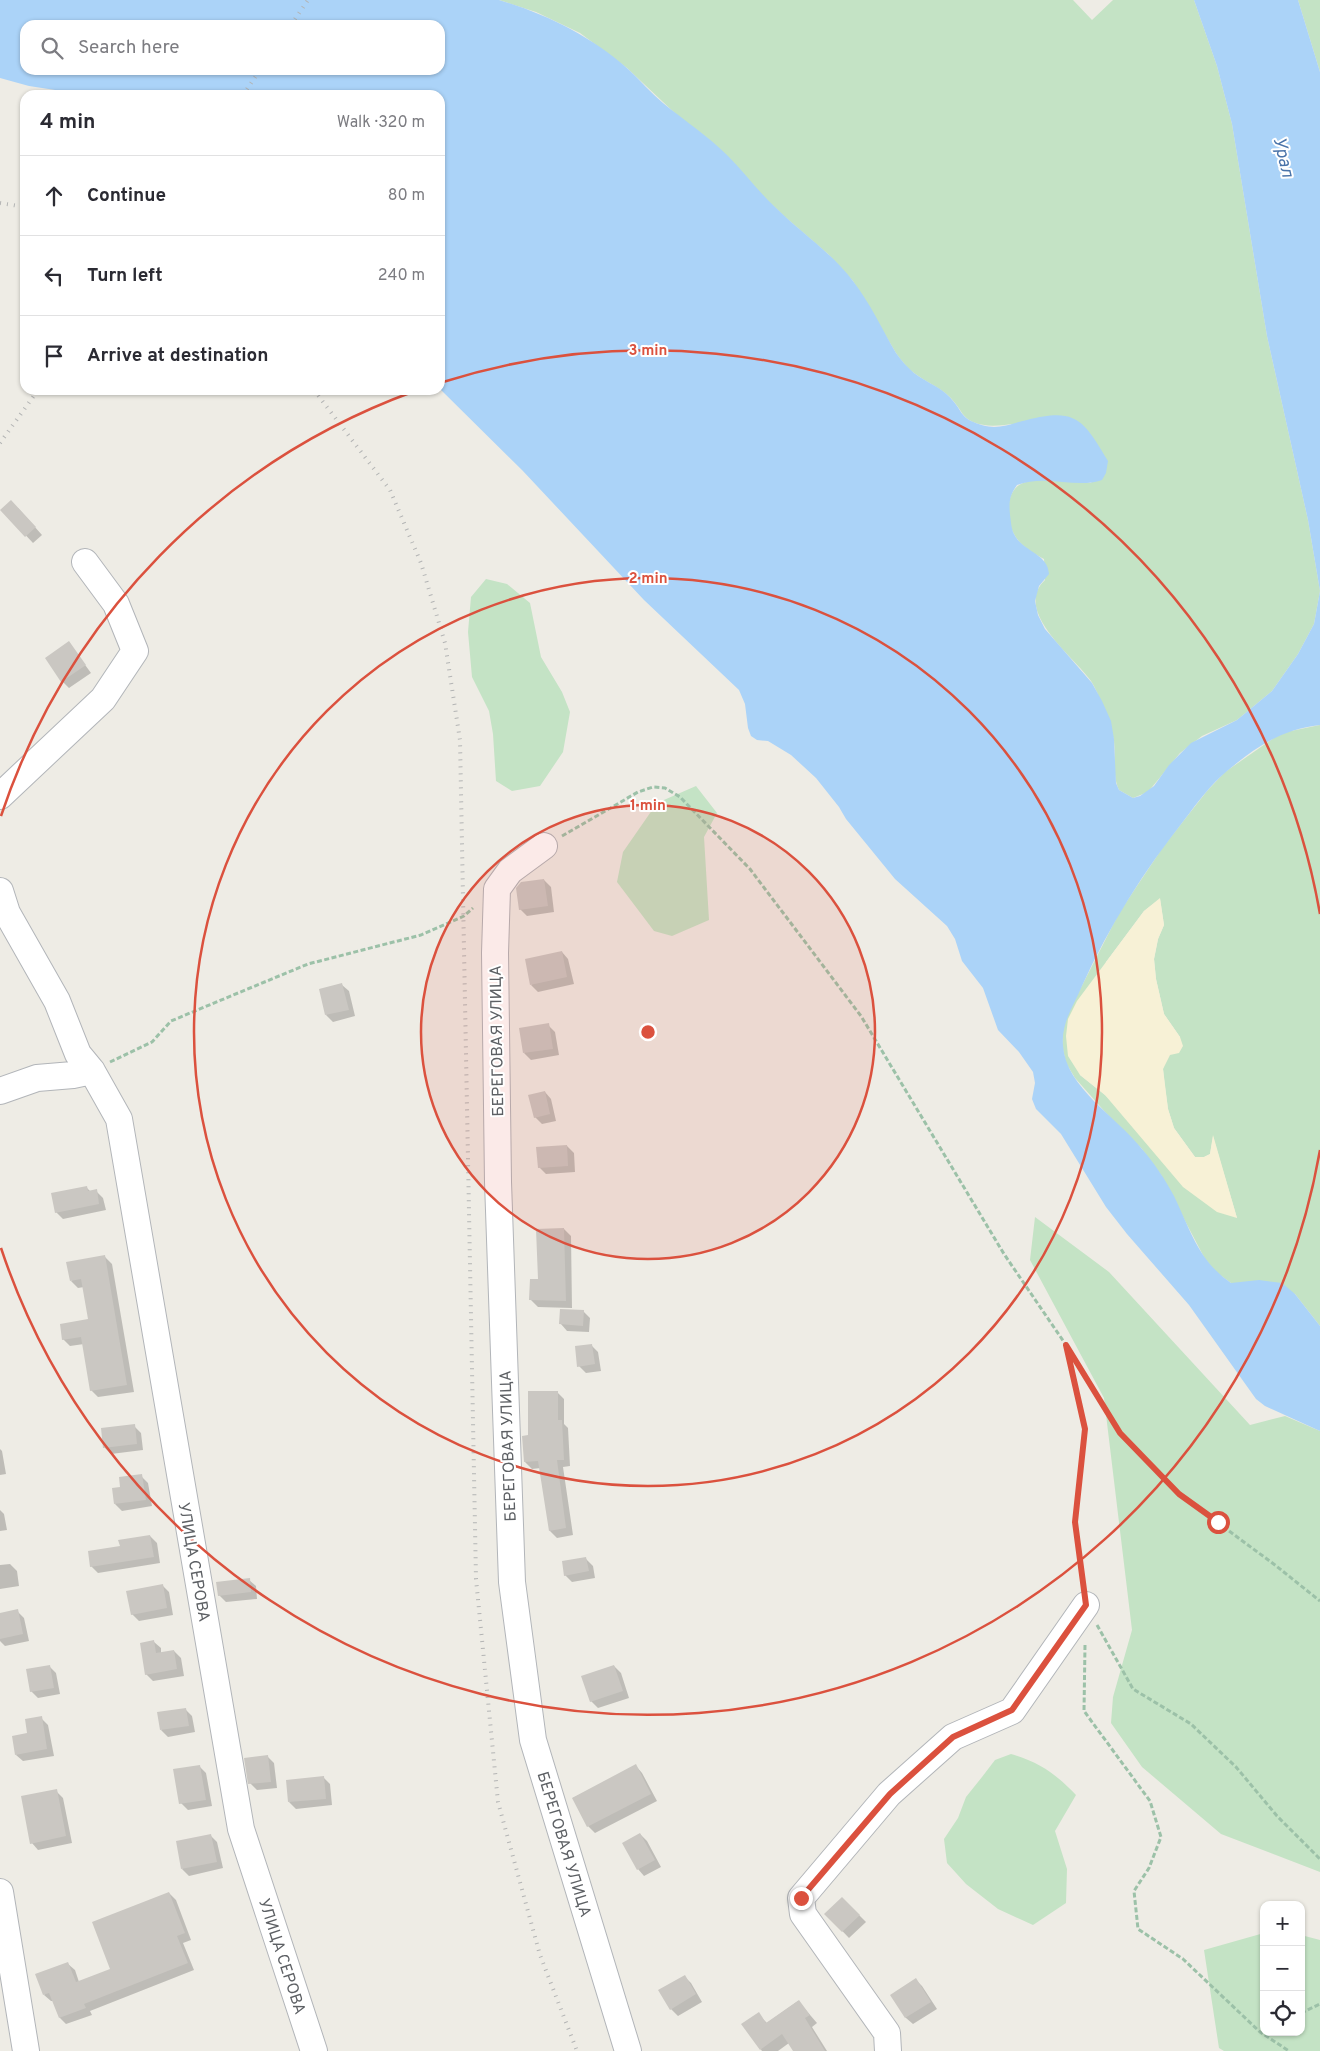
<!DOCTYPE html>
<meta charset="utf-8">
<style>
body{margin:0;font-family:Overpass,sans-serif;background:#f7f7f7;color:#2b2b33}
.controls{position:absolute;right:15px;bottom:15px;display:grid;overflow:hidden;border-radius:10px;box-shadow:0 1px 4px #0004}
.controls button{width:45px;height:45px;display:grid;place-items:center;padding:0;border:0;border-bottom:1px solid #e1e1e2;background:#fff;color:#2b2b33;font:25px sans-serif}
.stop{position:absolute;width:15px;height:15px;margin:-11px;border:4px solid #db513e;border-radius:50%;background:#fff}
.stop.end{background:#db513e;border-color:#fff;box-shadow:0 1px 5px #0008}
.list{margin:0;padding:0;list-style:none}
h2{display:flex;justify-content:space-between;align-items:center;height:65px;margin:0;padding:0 20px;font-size:21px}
h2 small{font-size:16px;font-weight:400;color:#7c7c81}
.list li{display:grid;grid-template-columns:32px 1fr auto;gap:15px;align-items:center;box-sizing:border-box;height:80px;padding:0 20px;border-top:1px solid #e1e1e2}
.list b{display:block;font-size:19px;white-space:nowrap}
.list em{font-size:16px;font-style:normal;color:#7c7c81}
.icon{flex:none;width:28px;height:28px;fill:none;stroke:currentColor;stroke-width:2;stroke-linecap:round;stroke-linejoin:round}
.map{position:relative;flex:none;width:1320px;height:2051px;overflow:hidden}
.search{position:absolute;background:#fff;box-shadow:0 1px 4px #0004;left:20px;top:20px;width:425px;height:55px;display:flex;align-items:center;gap:12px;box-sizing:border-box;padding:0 18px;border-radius:15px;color:#7c7c81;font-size:19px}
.panel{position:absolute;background:#fff;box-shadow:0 1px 4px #0004;left:20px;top:90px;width:425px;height:305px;border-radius:15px}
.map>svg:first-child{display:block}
.green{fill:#c4e3c5;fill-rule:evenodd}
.sand{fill:#f7f1d6}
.water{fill:#abd3f8;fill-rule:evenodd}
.shadow{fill:#0003}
.building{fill:#cac7c2}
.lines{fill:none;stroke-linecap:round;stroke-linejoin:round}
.minor-casing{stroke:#b2b5b9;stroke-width:28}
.path{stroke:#9cc1a8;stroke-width:3;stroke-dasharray:5 2.5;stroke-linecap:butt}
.minor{stroke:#fff;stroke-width:26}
.rail{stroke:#b3b4b4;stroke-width:4;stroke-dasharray:1 6;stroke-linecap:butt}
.route{stroke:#db513e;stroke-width:6}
.ring{fill:none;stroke:#db513e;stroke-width:2.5}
.labels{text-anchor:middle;stroke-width:4;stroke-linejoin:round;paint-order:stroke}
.street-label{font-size:16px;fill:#5d6064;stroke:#fff}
.water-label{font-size:18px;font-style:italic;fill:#4973a9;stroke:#fff}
.centre{fill:#db513e;stroke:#fff;stroke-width:2.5}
.ring-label{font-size:15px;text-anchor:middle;font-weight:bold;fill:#db513e;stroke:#fff;stroke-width:4;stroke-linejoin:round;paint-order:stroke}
</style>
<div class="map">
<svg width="1320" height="2051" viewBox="0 0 1320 2051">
<rect width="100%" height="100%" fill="#eeece5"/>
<path class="green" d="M 499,0 L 1073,0 L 1092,20 L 1113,0 L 1194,0 L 1217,66 L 1232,124 L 1267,336 L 1308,520 L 1320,591 L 1314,624 L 1298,654 L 1272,691 L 1237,720 L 1202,736 L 1180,753 L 1148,792 L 1133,798 L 1119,790 C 1112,775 1116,758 1114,741 C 1113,731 1097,689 1091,681 C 1074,657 1012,611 1045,580 L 1044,559 C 1033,553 1020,546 1014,534 C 1005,518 1005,487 1026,482 C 1046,476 1071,481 1092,483 L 1011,424 C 998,426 985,427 973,422 C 963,418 961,410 955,403 C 945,389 927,383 914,373 C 907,368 901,360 896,353 L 853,281 L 828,254 L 784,216 L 627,68 L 580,33 L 536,12 Z
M 1298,0 L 1320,0 L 1320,72 Z
M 486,579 L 507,584 L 530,603 L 541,657 L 562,692 L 570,712 L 563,752 L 540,786 L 512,791 L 496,781 L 493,734 L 489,711 L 472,677 L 468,632 L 471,597 Z
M 1320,725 L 1320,1326 L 1295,1294 L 1242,1283 L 1231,1283 L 1216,1272 L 1205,1259 L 1161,1175 L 1142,1149 L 1106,1113 L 1075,1078 L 1066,1063 L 1062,1045 L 1063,1030 L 1067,1015 L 1119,913 L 1163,847 L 1207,791 L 1225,772 L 1281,733 ZM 1160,899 L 1164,925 L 1158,939 L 1154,959 L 1156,979 L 1164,1014 L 1180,1037 L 1164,1063 L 1163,1069 L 1165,1087 L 1168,1109 L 1174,1128 L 1195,1157 L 1204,1157 L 1210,1154 L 1213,1137 L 1237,1218 L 1105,1095 L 1080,1075 L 1106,962 L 1144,911 Z
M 696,786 L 717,813 L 704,837 L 709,920 L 672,936 L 654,931 L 617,882 L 623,852 L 657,803 Z
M 1035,1217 L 1109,1272 L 1250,1425 L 1285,1416 L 1320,1431 L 1320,1872 L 1221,1834 L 1142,1767 L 1111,1723 L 1113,1697 L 1132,1630 L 1104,1398 L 1030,1260 Z
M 1011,1754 C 1039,1762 1056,1774 1076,1795 L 1055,1831 L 1067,1869 L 1066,1903 L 1033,1925 L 998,1909 L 966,1884 L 947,1863 L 944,1839 L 958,1818 L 966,1797 L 982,1777 L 995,1760 Z
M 1264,1933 L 1264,2032 L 1301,2032 L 1301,1935 L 1320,1940 L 1320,2051 L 1224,2051 L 1219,2048 L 1204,1950 Z"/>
<path class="sand" d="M 1160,898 L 1164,925 L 1158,939 L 1154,959 L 1156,979 L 1164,1014 L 1180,1037 L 1183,1046 L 1179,1053 L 1170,1055 L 1163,1069 L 1168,1109 L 1174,1128 L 1195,1157 L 1204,1157 L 1210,1154 L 1213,1135 L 1237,1218 L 1217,1212 L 1183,1187 L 1105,1095 L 1080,1075 L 1068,1056 L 1066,1036 L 1068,1019 L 1077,1001 L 1144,911 Z"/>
<path class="water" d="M 0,0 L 499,0 C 546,14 591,36 628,69 C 640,80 651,93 663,103 C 685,121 708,136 728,156 C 744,172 757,190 774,206 C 800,232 831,252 853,281 C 870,303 882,329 896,353 C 901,360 907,367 914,373 C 927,383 944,388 954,402 C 960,409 962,417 971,421 C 977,424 988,427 994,427 C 1005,427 1017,422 1027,420 C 1077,407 1084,421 1108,461 L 1106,473 L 1102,480 C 1076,489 1046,474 1017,485 C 1009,496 1009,503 1010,515 C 1011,521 1011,528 1014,534 C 1023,552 1048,553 1049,574 L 1039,586 L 1035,601 L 1038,615 L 1045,629 L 1092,683 L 1102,701 L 1111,721 L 1114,739 L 1116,783 L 1119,790 L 1133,798 L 1140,796 L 1154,786 L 1169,765 L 1191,743 L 1237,720 L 1272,691 L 1298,654 L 1314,624 L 1320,591 L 1308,520 L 1267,336 L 1232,124 L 1217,66 L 1194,0 L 1298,0 L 1320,72 L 1320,725 C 1282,729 1256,747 1227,771 C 1211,784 1197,803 1185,819 C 1144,871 1109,926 1082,986 C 1073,1007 1061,1023 1063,1046 C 1066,1088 1118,1118 1142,1149 C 1154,1163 1165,1179 1174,1196 C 1191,1231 1198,1260 1231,1283 L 1259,1280 L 1282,1283 L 1295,1294 L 1320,1326 L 1320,1431 L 1265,1406 L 1256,1399 L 1189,1305 L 1127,1234 L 1106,1207 L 1061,1134 L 1036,1109 L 1032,1099 L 1035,1083 L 1033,1072 L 1019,1052 L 998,1030 L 983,988 L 962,961 L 955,939 L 947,926 L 895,879 L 846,819 L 839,807 L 816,778 L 791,755 L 768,741 L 757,740 L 751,736 L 748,728 L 745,704 L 739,690 L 644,600 L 522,470 L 440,389 L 440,95 L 88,95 L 29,86 L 0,78 ZM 25,25 L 440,25 L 440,70 L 25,70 Z"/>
<path class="shadow" d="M 18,508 L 42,535 L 33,543 L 2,510 Z
M 69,643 L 91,673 L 69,688 L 62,681 Z
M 544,880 L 551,887 L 554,912 L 527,916 L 520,909 Z
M 562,952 L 568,959 L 574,984 L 538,992 L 531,985 Z
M 342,985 L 349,991 L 355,1016 L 333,1022 L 326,1015 Z
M 548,1025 L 555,1032 L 559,1055 L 531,1060 L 524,1053 Z
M 545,1092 L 551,1099 L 556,1121 L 542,1124 L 535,1117 Z
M 567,1146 L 574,1153 L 575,1172 L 546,1174 L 539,1167 Z
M 86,1187 L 91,1192 L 96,1191 L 103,1198 L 106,1210 L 63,1219 L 56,1212 Z
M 564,1229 L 571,1236 L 572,1308 L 538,1307 L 531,1300 Z
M 105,1257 L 112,1264 L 134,1392 L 98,1397 L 91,1390 L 84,1344 L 70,1346 L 63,1339 L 90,1320 L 84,1287 L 78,1288 L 71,1281 Z
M 583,1311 L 590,1318 L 589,1332 L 567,1331 L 561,1324 Z
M 591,1345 L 598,1352 L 601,1371 L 586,1373 L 579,1366 Z
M 557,1392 L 564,1399 L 564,1424 L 568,1428 L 570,1466 L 563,1467 L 573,1535 L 557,1538 L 550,1531 L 541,1468 L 532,1469 L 525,1462 L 529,1436 Z
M 134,1426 L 141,1433 L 143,1450 L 111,1454 L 104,1447 Z
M 0,1449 L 2,1451 L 6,1474 L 0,1475 Z
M 141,1476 L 148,1483 L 152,1506 L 122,1511 L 115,1504 L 122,1488 Z
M 0,1510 L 4,1514 L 7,1530 L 0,1531 Z
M 150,1536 L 157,1543 L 160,1563 L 98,1573 L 91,1566 L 121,1547 Z
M 586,1559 L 593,1566 L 595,1578 L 572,1582 L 565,1575 Z
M 10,1564 L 17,1571 L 19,1586 L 0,1589 L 0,1565 Z
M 249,1580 L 256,1586 L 257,1599 L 226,1602 L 219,1595 Z
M 162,1585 L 169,1592 L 173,1615 L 139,1621 L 132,1614 Z
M 17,1611 L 24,1618 L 29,1641 L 5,1646 L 0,1641 L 0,1614 Z
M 154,1642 L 161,1648 L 161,1653 L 174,1651 L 181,1658 L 184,1676 L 153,1681 L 146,1674 Z
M 49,1666 L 56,1673 L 60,1694 L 38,1698 L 31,1691 Z
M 614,1666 L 621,1673 L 629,1698 L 598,1708 L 591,1701 Z
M 185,1709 L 192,1716 L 195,1732 L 168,1737 L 161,1730 Z
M 41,1718 L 48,1725 L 54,1756 L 23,1761 L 16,1755 Z
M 267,1756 L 274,1763 L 277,1788 L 257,1790 L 250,1783 Z
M 199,1766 L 206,1773 L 212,1806 L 188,1810 L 181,1803 Z
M 636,1766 L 642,1773 L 657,1801 L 595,1833 L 588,1826 L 573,1798 Z
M 323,1777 L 330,1784 L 332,1805 L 296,1809 L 289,1802 Z
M 56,1791 L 63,1798 L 72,1843 L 38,1850 L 32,1843 Z
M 640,1834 L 647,1841 L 661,1867 L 644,1876 L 638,1869 Z
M 210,1835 L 217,1842 L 223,1868 L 189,1876 L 182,1869 Z
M 169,1893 L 176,1900 L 191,1940 L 183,1943 L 194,1970 L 90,2011 L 92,2015 L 66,2024 L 60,2018 L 53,2001 L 51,2001 L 44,1995 L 68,1964 L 75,1970 L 79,1982 L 112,1970 Z
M 842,1898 L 866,1922 L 849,1938 L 826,1914 Z
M 684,1976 L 691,1983 L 702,2002 L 678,2016 L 671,2009 Z
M 916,1980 L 922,1986 L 937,2009 L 913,2024 L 906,2018 L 892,1995 Z
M 798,2001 L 817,2023 L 812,2027 L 827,2051 L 794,2051 L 789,2043 L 778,2051 L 762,2051 L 743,2024 L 758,2014 L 767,2023 Z"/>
<path class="building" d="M 11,500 L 36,527 L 25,537 L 0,510 Z
M 69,641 L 86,665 L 61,682 L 45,658 Z
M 544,879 L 548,906 L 519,910 L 516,888 L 521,882 Z
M 562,951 L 567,977 L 530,985 L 525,959 Z
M 342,983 L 349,1010 L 325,1015 L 319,989 Z
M 549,1023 L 553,1049 L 523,1053 L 519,1028 Z
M 545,1091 L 550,1114 L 534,1118 L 528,1095 Z
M 567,1145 L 568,1166 L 538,1168 L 536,1147 Z
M 87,1186 L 88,1191 L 97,1189 L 99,1204 L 55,1213 L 51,1193 Z
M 564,1228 L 566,1301 L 529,1300 L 530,1279 L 538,1279 L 536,1229 Z
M 105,1255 L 127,1385 L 90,1391 L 81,1337 L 62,1340 L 60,1324 L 88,1319 L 81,1279 L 70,1281 L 66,1262 Z
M 560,1309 L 584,1310 L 583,1326 L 559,1324 Z
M 592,1344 L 595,1364 L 577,1367 L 575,1346 Z
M 528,1391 L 558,1391 L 558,1420 L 562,1420 L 564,1460 L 557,1460 L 566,1528 L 549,1531 L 538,1461 L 524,1462 L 522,1436 L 528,1435 Z
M 135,1424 L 137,1444 L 103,1448 L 101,1428 Z
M 142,1474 L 146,1500 L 114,1504 L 112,1488 L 120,1487 L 119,1477 Z
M 150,1535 L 154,1557 L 90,1567 L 88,1551 L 120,1546 L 118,1540 Z
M 586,1557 L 589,1571 L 564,1576 L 562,1561 Z
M 250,1578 L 251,1592 L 218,1596 L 216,1582 Z
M 163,1584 L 167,1608 L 131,1615 L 126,1591 Z
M 18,1609 L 23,1634 L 0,1639 L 0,1613 Z
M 154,1640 L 156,1653 L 174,1650 L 177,1669 L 145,1675 L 140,1643 Z
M 50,1665 L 54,1688 L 30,1692 L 26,1669 Z
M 614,1665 L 623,1691 L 590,1702 L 581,1676 Z
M 186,1708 L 189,1726 L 160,1730 L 157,1712 Z
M 42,1716 L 47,1749 L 15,1755 L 12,1736 L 27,1733 L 25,1719 Z
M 268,1755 L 271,1782 L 248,1784 L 244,1758 Z
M 636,1764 L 651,1794 L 587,1827 L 572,1798 Z
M 200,1765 L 206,1800 L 179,1804 L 173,1769 Z
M 324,1776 L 326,1799 L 288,1802 L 286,1780 Z
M 57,1789 L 66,1836 L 30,1844 L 21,1796 Z
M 640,1833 L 655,1860 L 637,1870 L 622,1843 Z
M 211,1834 L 217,1862 L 181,1869 L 176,1841 Z
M 169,1892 L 185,1933 L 177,1936 L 188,1963 L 84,2004 L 86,2008 L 59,2018 L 49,1993 L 43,1995 L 35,1974 L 68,1962 L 76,1982 L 110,1969 L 92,1922 Z
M 842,1897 L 860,1915 L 842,1932 L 824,1914 Z
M 685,1975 L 696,1994 L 670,2010 L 658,1990 Z
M 916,1978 L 931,2002 L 905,2018 L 890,1995 Z
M 799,2000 L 810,2015 L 805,2018 L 825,2051 L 793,2051 L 782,2034 L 760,2050 L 741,2024 L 759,2012 L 766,2023 Z"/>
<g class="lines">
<defs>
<path id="minor" d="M 0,796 L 103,699 L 135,651 L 116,604 L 85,562
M 544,846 L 510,871 L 497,889 L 495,953 L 498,1182 L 512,1582 L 533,1740 L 628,2051
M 0,891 L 7,913 L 57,1001 L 78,1054 L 92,1071 L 119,1119 L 241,1829 L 314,2051
M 0,1091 L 37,1078 L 73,1075 L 92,1071
M 0,1892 L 26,2051
M 888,2051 L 887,2033 L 803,1914 L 801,1898 L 889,1794 L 953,1737 L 1012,1711 L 1086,1605"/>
</defs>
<use href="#minor" class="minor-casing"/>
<path class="path" d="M 562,836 L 638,792 L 653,787 L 665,788 L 680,797 L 750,869 L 861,1016 L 1004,1254 L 1066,1345 L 1085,1429 L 1075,1522 L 1083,1584
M 110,1062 L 152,1042 L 171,1021 L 238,993 L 308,964 L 421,935 L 464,916 L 473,908
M 1068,1347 L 1121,1433 L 1179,1494 L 1275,1565 L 1320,1601
M 1097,1625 L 1133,1689 L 1191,1724 L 1236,1767 L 1277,1816 L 1320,1859
M 1085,1645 L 1084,1711 L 1150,1801 L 1161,1837 L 1149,1868 L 1134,1891 L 1138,1929 L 1183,1959 L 1260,2032 L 1289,2051
M 1301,2013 L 1320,2004"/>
<use href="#minor" class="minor"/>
<path class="rail" d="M 291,25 L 308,0
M 243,95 L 260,70
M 0,203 L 25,207
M 314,390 L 390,490 L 421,563 L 445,643 L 460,740 L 476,1579 L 498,1802 L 540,1955 L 577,2051
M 0,443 L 38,390"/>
</g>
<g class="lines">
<path class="route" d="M 801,1898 L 890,1794 L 953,1737 L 1012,1710 L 1086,1605 L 1075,1522 L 1085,1429 L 1066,1345 L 1120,1433 L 1179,1494 L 1218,1522"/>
</g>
<circle cx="648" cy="1032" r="227" fill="#db513e" fill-opacity=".12"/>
<g class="ring">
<circle cx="648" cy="1032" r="227"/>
<circle cx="648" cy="1032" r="454"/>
<path d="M1320 1150A682 682 0 0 1 1 1248M1 816A682 682 0 0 1 415 391M443 382A682 682 0 0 1 1320 914"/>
</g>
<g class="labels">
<g class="street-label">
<text transform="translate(496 1041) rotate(-91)" y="6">БЕРЕГОВАЯ УЛИЦА</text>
<text transform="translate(507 1446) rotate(-92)" y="6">БЕРЕГОВАЯ УЛИЦА</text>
<text transform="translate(195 1562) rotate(80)" y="6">УЛИЦА СЕРОВА</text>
<text transform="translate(565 1844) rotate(73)" y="6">БЕРЕГОВАЯ УЛИЦА</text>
<text transform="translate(283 1956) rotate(72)" y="6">УЛИЦА СЕРОВА</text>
</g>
<g class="water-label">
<text transform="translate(1284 157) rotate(77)" y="6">Урал</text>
</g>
</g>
<circle cx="648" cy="1032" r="8" class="centre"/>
<g class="ring-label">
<text x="648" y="355">3 min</text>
<text x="648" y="583">2 min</text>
<text x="648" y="810">1 min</text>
</g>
</svg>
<div class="controls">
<button>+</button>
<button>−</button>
<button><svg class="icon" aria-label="locate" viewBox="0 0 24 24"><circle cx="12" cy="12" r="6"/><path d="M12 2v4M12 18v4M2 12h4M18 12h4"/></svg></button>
</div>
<div class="stop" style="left:1218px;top:1522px"></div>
<div class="stop end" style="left:801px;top:1898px"></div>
<div class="search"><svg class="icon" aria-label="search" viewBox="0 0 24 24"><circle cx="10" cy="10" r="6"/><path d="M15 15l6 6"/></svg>Search here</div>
<section class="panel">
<h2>4 min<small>Walk · 320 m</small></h2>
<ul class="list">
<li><svg class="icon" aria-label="ahead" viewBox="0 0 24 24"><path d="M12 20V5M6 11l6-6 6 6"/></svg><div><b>Continue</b></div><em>80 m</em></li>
<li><svg class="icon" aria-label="left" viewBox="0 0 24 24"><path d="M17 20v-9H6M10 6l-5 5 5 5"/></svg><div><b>Turn left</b></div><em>240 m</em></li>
<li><svg class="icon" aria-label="arrive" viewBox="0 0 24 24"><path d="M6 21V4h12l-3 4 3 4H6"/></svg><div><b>Arrive at destination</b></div></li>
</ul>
</section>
</div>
